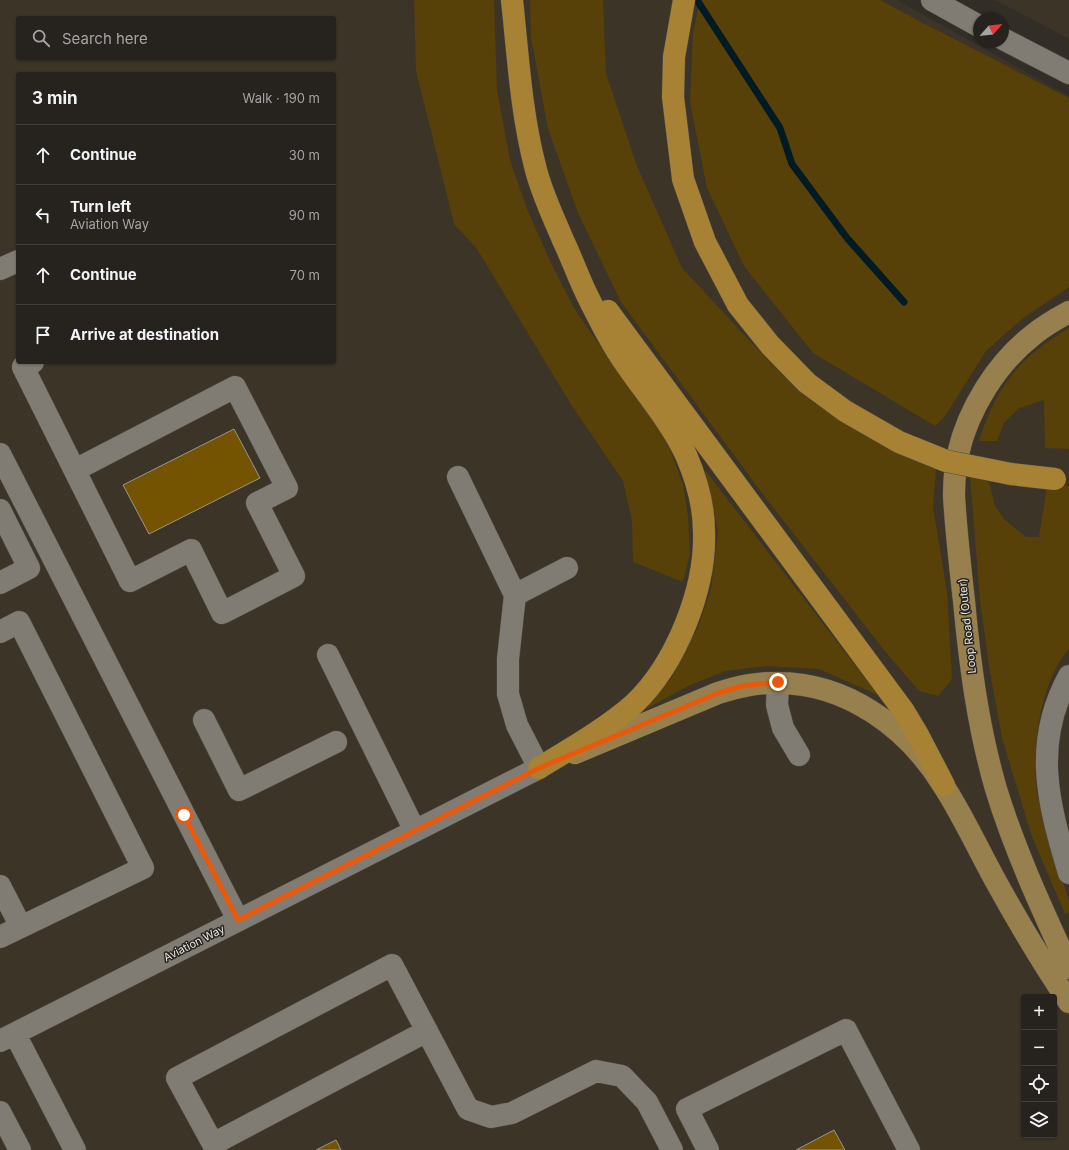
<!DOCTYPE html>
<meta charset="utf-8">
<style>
body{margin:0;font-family:Inter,sans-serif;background:#2e2a26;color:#f1f3f6}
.controls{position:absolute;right:12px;bottom:12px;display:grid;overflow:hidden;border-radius:4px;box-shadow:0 1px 3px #0004}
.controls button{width:36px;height:36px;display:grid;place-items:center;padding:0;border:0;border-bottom:1px solid #423f3b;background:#26221d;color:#f1f3f6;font:20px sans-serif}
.compass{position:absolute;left:973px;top:12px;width:36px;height:36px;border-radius:50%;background:#26221d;box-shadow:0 1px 3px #0004;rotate:63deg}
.stop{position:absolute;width:12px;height:12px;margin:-9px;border:3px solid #ea580c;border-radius:50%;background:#fff}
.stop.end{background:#ea580c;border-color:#fff;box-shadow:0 1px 4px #0008}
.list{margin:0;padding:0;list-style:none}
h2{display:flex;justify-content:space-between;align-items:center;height:52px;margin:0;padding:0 16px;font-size:17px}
h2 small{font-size:13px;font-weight:400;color:#a4a4a4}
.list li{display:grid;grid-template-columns:26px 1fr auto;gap:12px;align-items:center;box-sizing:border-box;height:60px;padding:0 16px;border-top:1px solid #423f3b}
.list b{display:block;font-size:15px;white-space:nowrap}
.list p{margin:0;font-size:13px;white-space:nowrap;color:#a4a4a4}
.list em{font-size:13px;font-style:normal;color:#a4a4a4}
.icon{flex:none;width:22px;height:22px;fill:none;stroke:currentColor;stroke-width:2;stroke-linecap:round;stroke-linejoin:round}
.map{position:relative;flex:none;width:1069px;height:1150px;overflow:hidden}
.search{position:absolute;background:#26221d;box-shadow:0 1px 3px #0004;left:16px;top:16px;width:320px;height:44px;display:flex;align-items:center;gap:10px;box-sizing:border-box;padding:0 14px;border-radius:4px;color:#a4a4a4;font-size:15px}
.panel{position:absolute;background:#26221d;box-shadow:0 1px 3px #0004;left:16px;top:72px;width:320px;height:292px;border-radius:4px}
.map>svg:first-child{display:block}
.built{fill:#3b3427;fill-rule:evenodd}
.green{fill:#584009}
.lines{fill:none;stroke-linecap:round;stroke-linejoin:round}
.stream{stroke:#001b23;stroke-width:7}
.building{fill:#745400;stroke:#99948c}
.minor-casing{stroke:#4f4c46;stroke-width:23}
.major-casing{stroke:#4f4c46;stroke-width:23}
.highway-casing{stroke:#4f4c46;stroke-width:23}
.minor{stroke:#807c74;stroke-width:22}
.major{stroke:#97804e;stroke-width:22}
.highway{stroke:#a78235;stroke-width:22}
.highway-bridge-casing{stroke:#4f4c46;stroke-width:23;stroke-linecap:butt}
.highway-bridge{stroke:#a78235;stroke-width:22}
.route{stroke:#ea580c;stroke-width:5}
.labels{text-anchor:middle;stroke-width:3;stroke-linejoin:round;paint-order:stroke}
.street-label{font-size:11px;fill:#e7e5e0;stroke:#28241e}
</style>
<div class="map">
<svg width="1069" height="1150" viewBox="0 0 1069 1150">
<rect width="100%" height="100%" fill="#322e27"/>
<path class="built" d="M 0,0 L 897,0 L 1069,96 L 1069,1150 L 0,1150 ZM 18,18 L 334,18 L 334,58 L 18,58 ZM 18,74 L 334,74 L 334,362 L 18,362 ZM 1024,997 L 1054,997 L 1054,1135 L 1024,1135 Z
M 995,0 L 1069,0 L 1069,39 Z"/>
<path class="green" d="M 414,0 L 494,0 L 497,90 L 510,160 L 527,209 L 551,263 L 574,308 L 618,372 L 655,421 L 672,454 L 683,485 L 688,516 L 690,554 L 683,582 L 633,562 L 632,521 L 623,481 L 572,406 L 477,249 L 454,224 L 416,71 Z
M 530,0 L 603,0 L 606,73 L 637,166 L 682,268 L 763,355 L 803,395 L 846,424 L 899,454 L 936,468 L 933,508 L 947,592 L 952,679 L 938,696 L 919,691 L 884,650 L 762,493 L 621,302 L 578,213 L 548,129 L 531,37 Z
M 700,0 L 880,0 L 919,21 L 1069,98 L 1069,287 L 1023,318 L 986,351 L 945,416 L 935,426 L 813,353 L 744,266 L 707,188 L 690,102 L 693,33 Z
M 1069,328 L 1069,449 L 1045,448 L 1044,400 L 1019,408 L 1004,423 L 997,441 L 979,441 C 996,386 1020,357 1069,328 Z
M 705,470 L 878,695 L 819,669 L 767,666 L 725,671 L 688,686 L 646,709 L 672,677 L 697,629 L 711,589 L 718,531 Z
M 970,476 L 989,482 L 995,506 L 1005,520 L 1026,537 L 1039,537 L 1047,486 L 1069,486 L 1069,649 C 1040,681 1031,751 1037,793 C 1039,804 1043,815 1046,825 C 1053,851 1061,876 1069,901 L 1069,912 L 1065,914 L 1031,834 L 1002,738 L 990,672 L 980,601 Z"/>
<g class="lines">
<path class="stream" d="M 697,0 L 780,128 L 792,164 L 847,238 L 904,302"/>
</g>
<path class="building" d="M 234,429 L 260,478 L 149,534 L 123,485 Z
M 834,1130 L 845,1150 L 796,1150 Z
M 336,1140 L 341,1150 L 316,1150 Z"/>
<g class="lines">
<defs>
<path id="minor" d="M 932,0 L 979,26
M 1003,39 L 1069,73
M 0,269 L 18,261
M 33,362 L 23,367 L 130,581 L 191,550 L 222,613 L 294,576 L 257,503 L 287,488 L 235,387 L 75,470
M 0,454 L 238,920
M 0,510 L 29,568 L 0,583
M 515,595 L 567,568
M 0,632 L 19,622 L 143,868 L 0,937
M 328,655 L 415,831
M 1069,676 C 1032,744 1048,803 1069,873
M 778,683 L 777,705 L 783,728 L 799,755
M 204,720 L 239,790 L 336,742
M 0,886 L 21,927
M 427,1031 L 213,1144 L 177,1078 L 392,965 L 468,1109 L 491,1117 L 512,1113 L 596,1071 L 622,1076 L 647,1102 L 672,1150
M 15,1034 L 75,1150
M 0,1041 L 539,768 L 517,725 L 508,694 L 508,659 L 515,595 L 458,477
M 0,1112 L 20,1150
M 708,1150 L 687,1109 L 846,1030 L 909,1150"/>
<path id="major" d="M 1069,312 C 1056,319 1044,326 1033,335 C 997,363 968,409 958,454 C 955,468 954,482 954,496 C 956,531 960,566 964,601 C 970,665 978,727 996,789 C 1015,851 1042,909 1069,968
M 575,753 L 718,693 C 738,687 757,682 778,683 C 847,683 908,728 943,785 C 962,814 977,847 994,878 C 1017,920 1042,962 1069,1002"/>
<path id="highway" d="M 512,0 C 518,55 521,112 535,166 C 541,192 553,216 563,240 C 572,259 579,279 588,297 C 600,321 612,345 627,366 C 647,395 671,423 686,455 C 696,478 704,506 704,532 C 706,589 676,664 634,704 C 607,728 570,749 539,768
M 684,0 L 674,57 L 673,97 L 683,179 L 705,242 L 738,305
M 608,311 L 903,710 L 918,735 L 944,785"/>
</defs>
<use href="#minor" class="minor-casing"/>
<use href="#major" class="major-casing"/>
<use href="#highway" class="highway-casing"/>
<use href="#minor" class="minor"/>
<use href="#major" class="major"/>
<use href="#highway" class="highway"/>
<defs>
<path id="highway-bridge" d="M 738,305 L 770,345 L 807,383 L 845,411 L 899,442 L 946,461 L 1011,474 L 1055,479"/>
</defs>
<use href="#highway-bridge" class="highway-bridge-casing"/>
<use href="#highway-bridge" class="highway-bridge"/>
</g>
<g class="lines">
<path class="route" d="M 184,815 L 238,920 L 539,768 L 718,693 L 742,686 L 778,682"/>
</g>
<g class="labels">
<g class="street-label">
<text transform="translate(967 626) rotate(-96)" y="4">Loop Road (Outer)</text>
<text transform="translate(194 943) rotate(-27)" y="4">Aviation Way</text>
</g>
</g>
</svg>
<div class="controls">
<button>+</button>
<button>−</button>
<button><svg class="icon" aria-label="locate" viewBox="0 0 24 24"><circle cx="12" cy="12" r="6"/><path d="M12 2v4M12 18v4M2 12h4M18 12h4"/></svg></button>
<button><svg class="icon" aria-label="layers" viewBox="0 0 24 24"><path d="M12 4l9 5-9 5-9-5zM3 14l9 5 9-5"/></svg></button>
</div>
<svg class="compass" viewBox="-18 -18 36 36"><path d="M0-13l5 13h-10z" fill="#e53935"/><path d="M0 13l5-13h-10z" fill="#a4a4a4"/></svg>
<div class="stop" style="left:184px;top:815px"></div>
<div class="stop end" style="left:778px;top:682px"></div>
<div class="search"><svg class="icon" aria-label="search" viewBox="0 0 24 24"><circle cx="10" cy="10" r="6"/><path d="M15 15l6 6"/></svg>Search here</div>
<section class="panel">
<h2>3 min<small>Walk · 190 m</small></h2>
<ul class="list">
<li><svg class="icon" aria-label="ahead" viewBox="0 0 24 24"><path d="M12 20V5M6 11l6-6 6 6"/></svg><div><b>Continue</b></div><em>30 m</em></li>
<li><svg class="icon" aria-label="left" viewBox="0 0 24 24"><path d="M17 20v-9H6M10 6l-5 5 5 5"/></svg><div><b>Turn left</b><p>Aviation Way</p></div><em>90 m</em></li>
<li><svg class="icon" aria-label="ahead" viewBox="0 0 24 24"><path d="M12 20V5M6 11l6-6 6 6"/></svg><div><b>Continue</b></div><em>70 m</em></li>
<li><svg class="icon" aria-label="arrive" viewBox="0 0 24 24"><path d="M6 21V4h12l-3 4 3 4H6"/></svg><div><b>Arrive at destination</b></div></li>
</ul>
</section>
</div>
